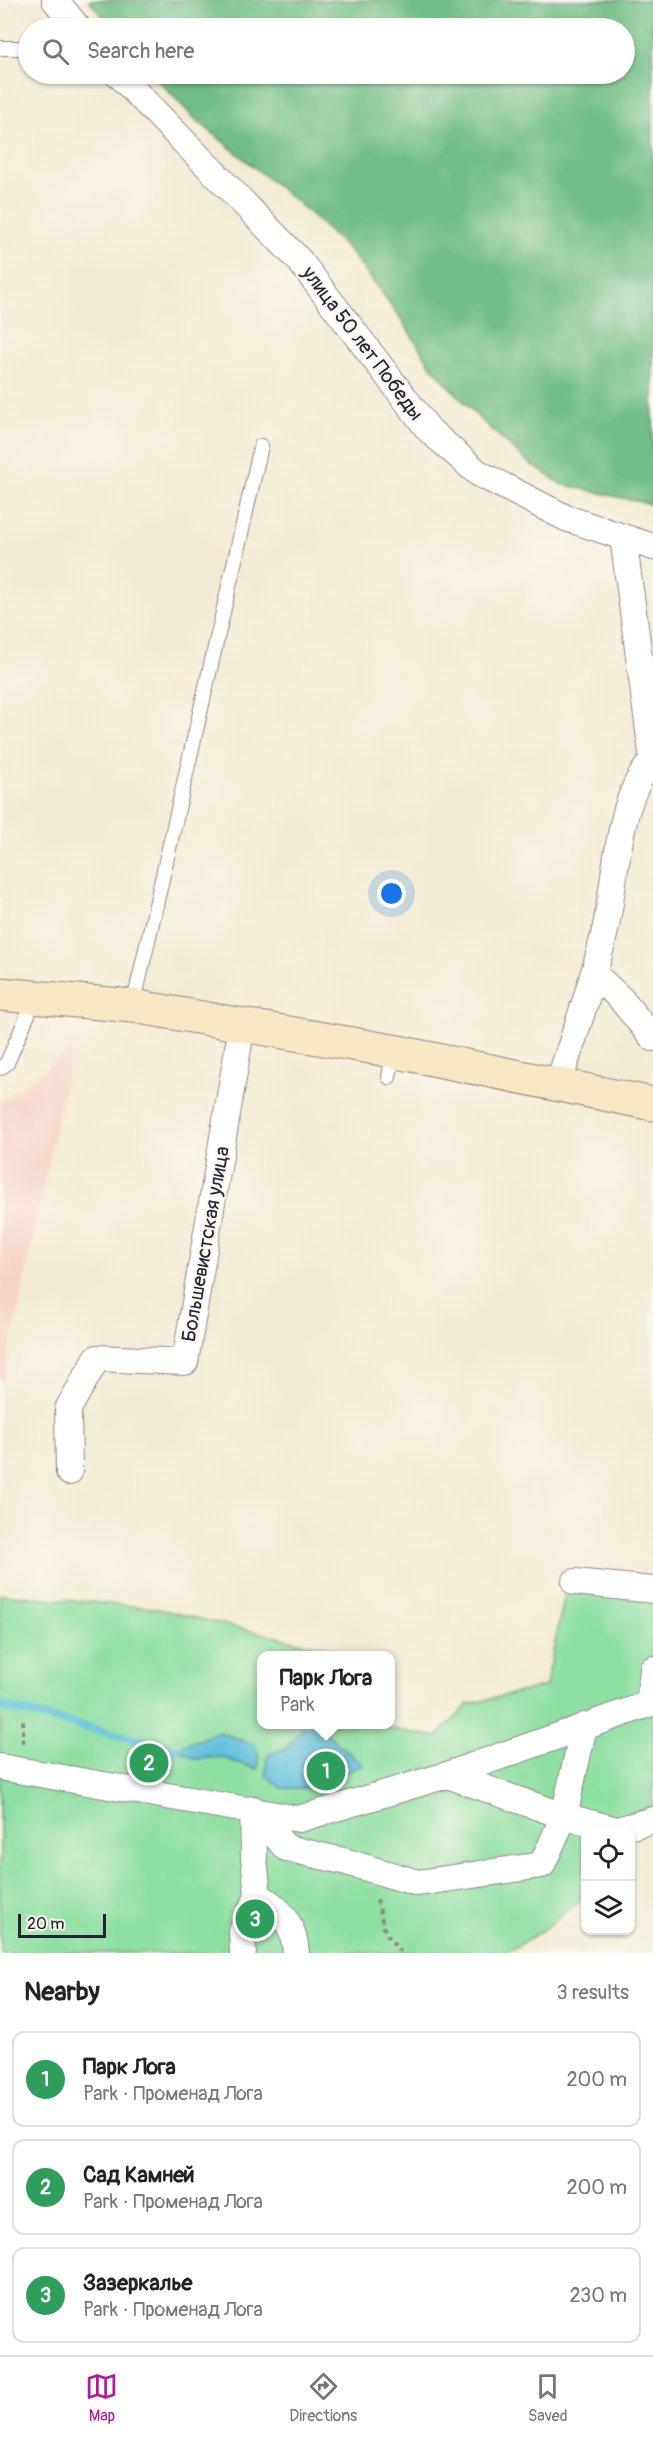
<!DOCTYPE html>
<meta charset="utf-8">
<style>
body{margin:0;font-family:Pangolin,sans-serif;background:#f2f2f2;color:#222}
.controls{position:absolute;right:18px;bottom:18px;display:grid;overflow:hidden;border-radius:12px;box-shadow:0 2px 4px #0004}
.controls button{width:54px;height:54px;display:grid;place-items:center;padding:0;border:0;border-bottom:2px solid #e0e0e0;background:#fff;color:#222;font:30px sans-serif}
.scale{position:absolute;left:18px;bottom:15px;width:88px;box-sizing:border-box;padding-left:6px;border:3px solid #22223b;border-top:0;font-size:16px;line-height:21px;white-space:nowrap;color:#22223b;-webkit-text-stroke:4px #fbf7ec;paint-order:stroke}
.you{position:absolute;left:392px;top:894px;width:21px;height:21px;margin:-15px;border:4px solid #fff;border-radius:50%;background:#1a73e8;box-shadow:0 0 0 9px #1a73e833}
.badge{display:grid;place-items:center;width:39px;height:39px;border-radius:50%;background:#b5179e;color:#fff;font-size:20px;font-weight:700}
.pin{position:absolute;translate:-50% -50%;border:3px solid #fff;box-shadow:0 2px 6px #0006}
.popup{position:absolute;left:257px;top:1651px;width:138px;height:78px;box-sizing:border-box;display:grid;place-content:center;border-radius:12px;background:#fff;filter:drop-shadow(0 2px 4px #0005);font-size:20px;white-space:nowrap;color:#767676}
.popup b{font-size:22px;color:#222}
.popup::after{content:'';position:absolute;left:50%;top:100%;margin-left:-12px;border:12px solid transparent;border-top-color:#fff}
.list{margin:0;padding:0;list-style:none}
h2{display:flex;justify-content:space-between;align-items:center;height:78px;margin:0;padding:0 24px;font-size:26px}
h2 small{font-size:20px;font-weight:400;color:#767676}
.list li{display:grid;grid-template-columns:39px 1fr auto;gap:18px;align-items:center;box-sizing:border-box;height:96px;margin:0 12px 12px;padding:0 12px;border:2px solid #e0e0e0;border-radius:12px}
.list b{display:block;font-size:22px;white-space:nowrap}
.list p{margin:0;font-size:20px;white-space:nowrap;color:#767676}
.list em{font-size:20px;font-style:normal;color:#767676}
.icon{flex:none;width:33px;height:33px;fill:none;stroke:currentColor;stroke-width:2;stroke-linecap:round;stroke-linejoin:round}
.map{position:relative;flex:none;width:653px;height:1953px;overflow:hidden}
.search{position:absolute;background:#fff;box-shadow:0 2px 4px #0004;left:18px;right:18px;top:18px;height:66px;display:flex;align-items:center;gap:15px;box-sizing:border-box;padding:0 21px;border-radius:33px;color:#767676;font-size:22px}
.sheet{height:402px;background:#fff}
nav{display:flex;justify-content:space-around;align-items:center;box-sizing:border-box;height:84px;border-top:2px solid #e0e0e0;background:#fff;font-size:16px;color:#767676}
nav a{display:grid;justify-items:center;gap:3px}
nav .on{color:#b5179e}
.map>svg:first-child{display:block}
.built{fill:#f7d1c7}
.green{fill:#8cdfa0;stroke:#57806e;stroke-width:1.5}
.forest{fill:#71be86;stroke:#4a7060;stroke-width:1.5}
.water{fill:#5fc0dd;stroke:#40718c;stroke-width:1.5}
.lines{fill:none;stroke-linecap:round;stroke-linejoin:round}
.stream{stroke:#5fc0dd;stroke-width:9}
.lane-casing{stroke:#8a8687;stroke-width:16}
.street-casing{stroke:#8a8687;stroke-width:28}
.secondary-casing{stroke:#8a8687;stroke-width:35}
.path{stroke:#8a8687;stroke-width:4;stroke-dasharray:4.5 4.5;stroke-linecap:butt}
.lane{stroke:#fff;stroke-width:14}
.street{stroke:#fff;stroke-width:26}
.secondary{stroke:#f8e7c3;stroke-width:33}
.labels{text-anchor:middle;stroke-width:4.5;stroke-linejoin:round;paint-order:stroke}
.street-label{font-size:20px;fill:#22223b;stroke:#fbf7ec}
</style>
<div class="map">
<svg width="653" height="1953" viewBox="0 0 653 1953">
<rect width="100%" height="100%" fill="#fbf7ec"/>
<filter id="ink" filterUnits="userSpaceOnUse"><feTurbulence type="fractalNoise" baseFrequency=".0167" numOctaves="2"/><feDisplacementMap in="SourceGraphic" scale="12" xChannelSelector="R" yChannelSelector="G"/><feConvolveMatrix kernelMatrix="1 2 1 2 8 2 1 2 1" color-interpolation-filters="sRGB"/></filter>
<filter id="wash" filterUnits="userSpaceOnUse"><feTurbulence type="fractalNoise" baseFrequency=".008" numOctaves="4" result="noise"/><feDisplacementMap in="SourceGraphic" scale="24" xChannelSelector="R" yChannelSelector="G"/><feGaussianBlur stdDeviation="1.35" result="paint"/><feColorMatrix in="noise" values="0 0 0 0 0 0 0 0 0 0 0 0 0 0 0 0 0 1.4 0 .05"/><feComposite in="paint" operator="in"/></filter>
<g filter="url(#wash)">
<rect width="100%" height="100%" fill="#f2ebd3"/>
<path class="built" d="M 72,1049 L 4,1379 L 0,1379 L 0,1103 Z"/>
<path class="green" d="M 569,1575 L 653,1580 L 653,1805 L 586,1832 L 585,1896 L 545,1929 L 506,1953 L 0,1953 L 0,1594 L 154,1608 L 341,1652 L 340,1656 L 262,1656 L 262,1724 L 371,1725 L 437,1737 L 469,1704 L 546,1686 Z"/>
<path class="forest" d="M 89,0 L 653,0 L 653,505 L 561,484 L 526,461 L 476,415 L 431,366 L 398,314 L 349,250 L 303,207 L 194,118 L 152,74 L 624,74 L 624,28 L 112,28 Z"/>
<path class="water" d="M 305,1724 L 321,1729 L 363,1765 L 308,1788 L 281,1788 L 266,1775 L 267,1756 L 287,1748 Z
M 219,1732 L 255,1745 L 259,1759 L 257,1769 L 220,1757 L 196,1759 L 175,1749 Z"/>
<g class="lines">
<path class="stream" d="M 0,1706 L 175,1749"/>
</g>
</g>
<g filter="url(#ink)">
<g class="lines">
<defs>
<path id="lane" d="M 0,48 L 28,48
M 133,1006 L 261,446
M 0,1068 L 7,1063 L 35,998
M 389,1077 L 393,1051"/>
<path id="street" d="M 55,0 L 78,28
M 118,74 L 299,260 L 429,430 L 478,473 L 566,518 L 653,547
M 623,537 L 653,761
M 594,974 L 620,998 L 653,1038
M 558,1085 C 574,1035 592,986 604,935 C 616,887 616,796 653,761
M 69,1472 L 68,1409 L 97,1358 L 185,1362 L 242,1025
M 575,1582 L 653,1590
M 0,1767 L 299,1819 L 447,1775 L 564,1816 L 617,1830 L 653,1820
M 447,1775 L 649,1704 L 653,1669
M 253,1809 L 286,1848 L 343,1861 L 418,1883 L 542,1865 L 564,1816 L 584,1726
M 258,1896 C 282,1908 294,1926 296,1953
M 243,1953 L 242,1931 L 258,1896 L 254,1858 L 253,1809"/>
<path id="secondary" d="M 0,994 L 133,1006 L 393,1051 L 653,1104"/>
</defs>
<use href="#lane" class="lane-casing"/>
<use href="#street" class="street-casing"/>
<use href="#secondary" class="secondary-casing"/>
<path class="path" d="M 23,1743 L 23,1720
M 377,1900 L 385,1932 L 401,1953"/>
<use href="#lane" class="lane"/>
<use href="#street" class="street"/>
<use href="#secondary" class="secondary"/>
</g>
</g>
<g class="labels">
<g class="street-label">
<text transform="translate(363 343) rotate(53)" y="7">улица 50 лет Победы</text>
<text transform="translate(205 1244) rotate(-80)" y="7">Большевистская улица</text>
</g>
</g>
</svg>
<div class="controls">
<button><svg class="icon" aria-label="locate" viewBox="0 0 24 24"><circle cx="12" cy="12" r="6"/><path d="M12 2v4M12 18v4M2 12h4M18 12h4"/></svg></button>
<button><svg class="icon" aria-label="layers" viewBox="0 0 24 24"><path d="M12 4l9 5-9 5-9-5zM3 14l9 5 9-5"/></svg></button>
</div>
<div class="scale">20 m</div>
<div class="you"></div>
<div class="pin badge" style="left:326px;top:1771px;background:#2e9e5b">1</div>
<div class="popup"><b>Парк Лога</b>Park</div>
<div class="pin badge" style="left:149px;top:1763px;background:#2e9e5b">2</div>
<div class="pin badge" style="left:255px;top:1919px;background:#2e9e5b">3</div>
<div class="search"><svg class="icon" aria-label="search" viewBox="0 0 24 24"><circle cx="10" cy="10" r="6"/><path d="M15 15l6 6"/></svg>Search here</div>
</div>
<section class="sheet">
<h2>Nearby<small>3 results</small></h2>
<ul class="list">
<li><span class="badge" style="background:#2e9e5b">1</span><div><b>Парк Лога</b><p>Park · Променад Лога</p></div><em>200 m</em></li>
<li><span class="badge" style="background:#2e9e5b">2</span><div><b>Сад Камней</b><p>Park · Променад Лога</p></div><em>200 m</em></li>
<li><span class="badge" style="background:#2e9e5b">3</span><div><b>Зазеркалье</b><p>Park · Променад Лога</p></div><em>230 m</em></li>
</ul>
</section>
<nav>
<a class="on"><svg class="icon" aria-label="map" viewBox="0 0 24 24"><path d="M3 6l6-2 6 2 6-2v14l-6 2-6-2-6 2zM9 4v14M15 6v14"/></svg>Map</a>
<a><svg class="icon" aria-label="directions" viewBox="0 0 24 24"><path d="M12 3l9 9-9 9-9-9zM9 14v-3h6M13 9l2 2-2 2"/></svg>Directions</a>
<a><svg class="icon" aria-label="saved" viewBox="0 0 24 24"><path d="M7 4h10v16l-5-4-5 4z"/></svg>Saved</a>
</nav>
